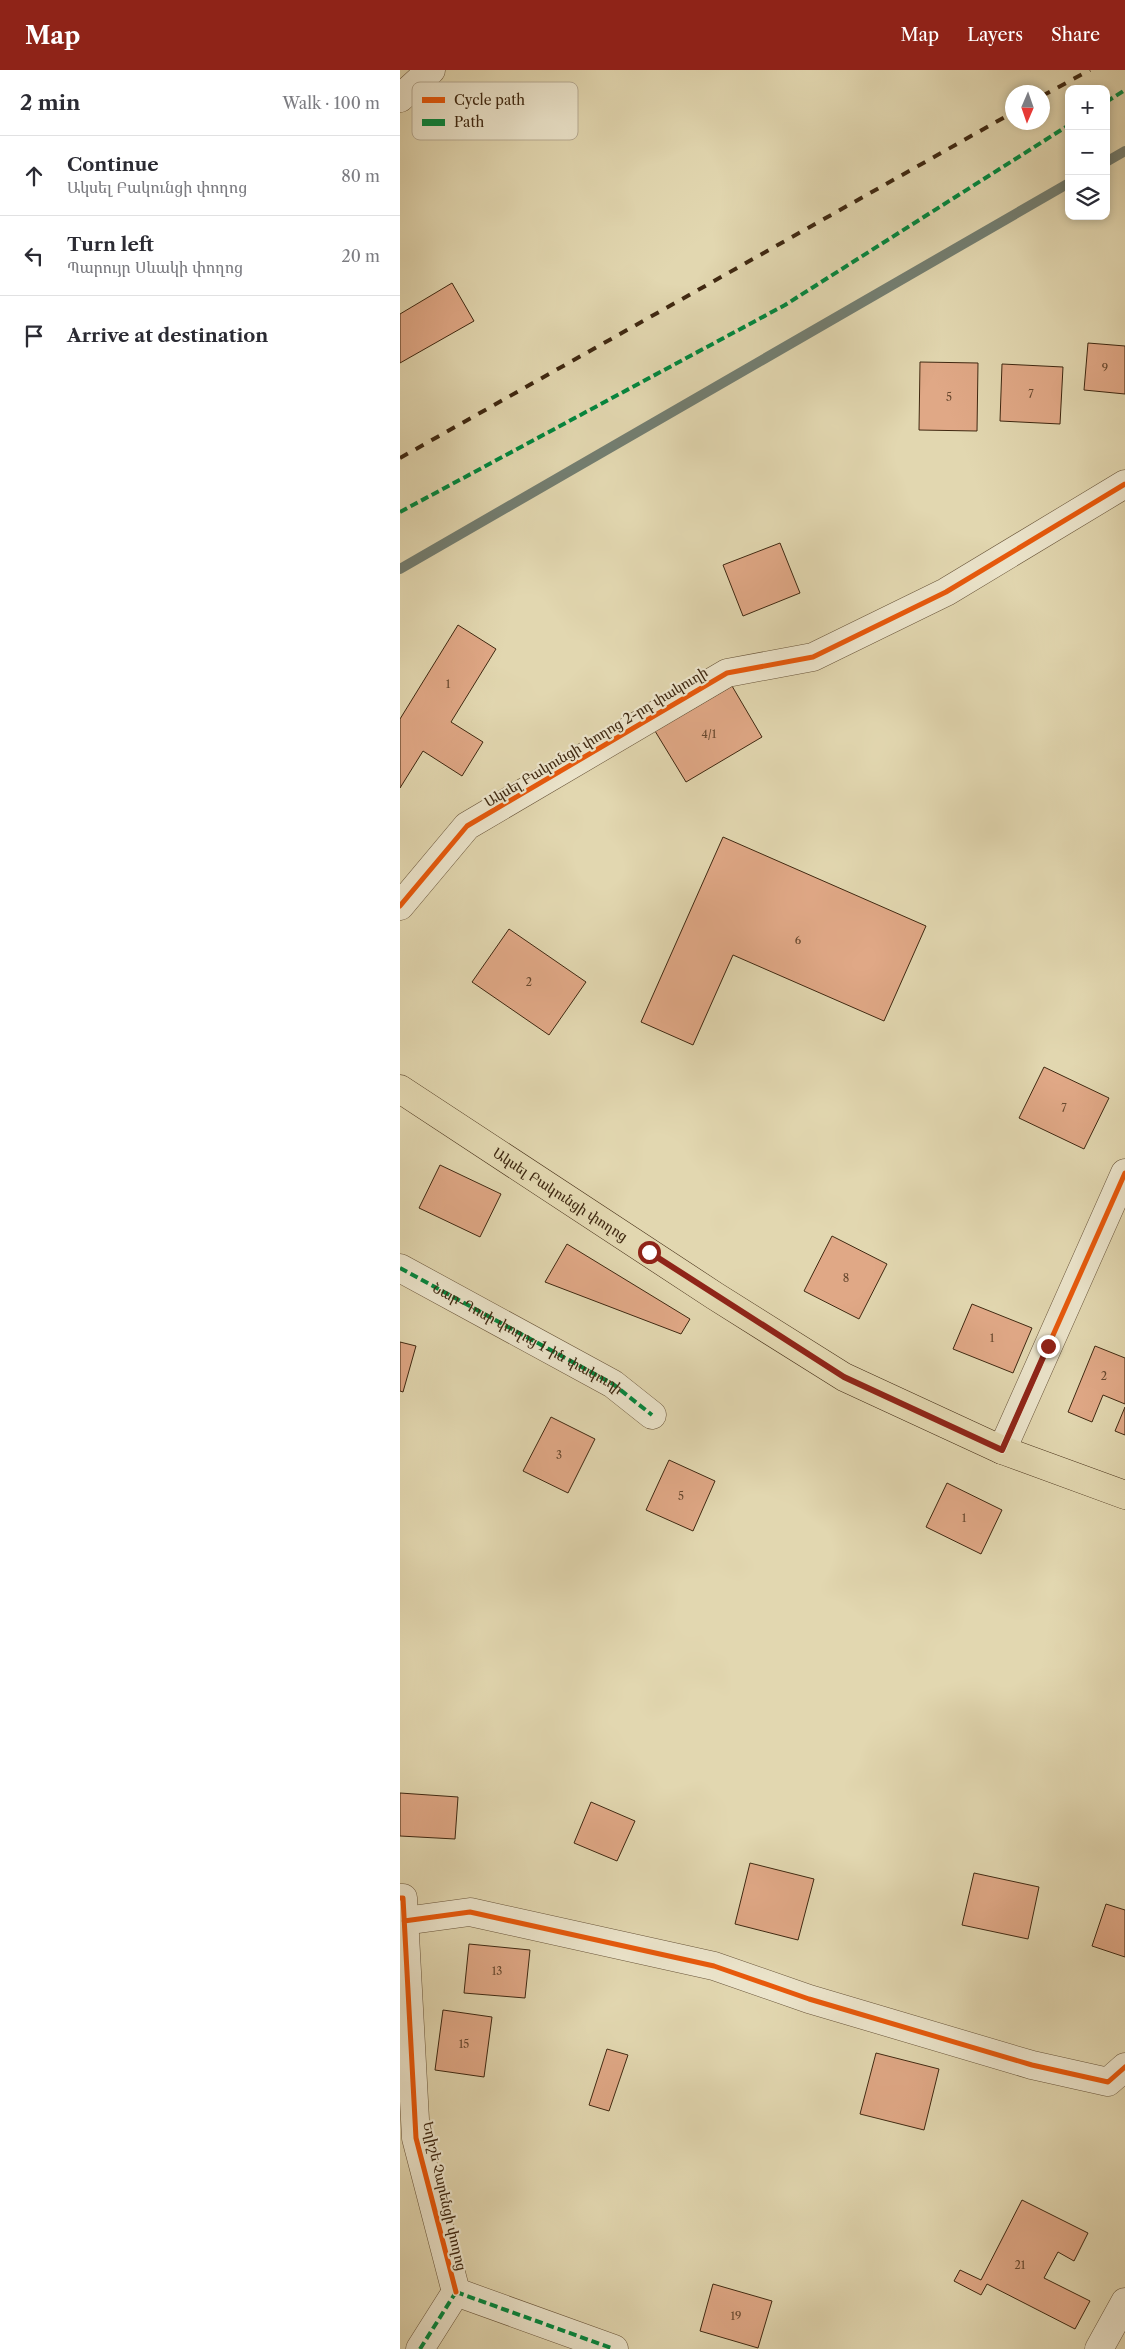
<!DOCTYPE html>
<meta charset="utf-8">
<style>
body{margin:0;font-family:"Libre Caslon Text","Noto Serif Armenian",serif;background:#f7f7f7;color:#2b2b33}
.controls{position:absolute;right:15px;top:15px;display:grid;overflow:hidden;border-radius:10px;box-shadow:0 2px 8px #0003}
.controls button{width:45px;height:45px;display:grid;place-items:center;padding:0;border:0;border-bottom:1px solid #e1e1e2;background:#fff;color:#2b2b33;font:25px sans-serif}
.compass{position:absolute;left:605px;top:15px;width:45px;height:45px;border-radius:50%;background:#fff;box-shadow:0 2px 8px #0003;rotate:182deg}
.stop{position:absolute;width:15px;height:15px;margin:-11px;border:4px solid #8f2418;border-radius:50%;background:#fff}
.stop.end{background:#8f2418;border-color:#fff;box-shadow:0 1px 5px #0008}
.list{margin:0;padding:0;list-style:none}
h2{display:flex;justify-content:space-between;align-items:center;height:65px;margin:0;padding:0 20px;font-size:21px}
h2 small{font-size:16px;font-weight:400;color:#7c7c81}
.list li{display:grid;grid-template-columns:32px 1fr auto;gap:15px;align-items:center;box-sizing:border-box;height:80px;padding:0 20px;border-top:1px solid #e1e1e2}
.list b{display:block;font-size:19px;white-space:nowrap}
.list p{margin:0;font-size:16px;white-space:nowrap;color:#7c7c81}
.list em{font-size:16px;font-style:normal;color:#7c7c81}
.icon{flex:none;width:28px;height:28px;fill:none;stroke:currentColor;stroke-width:2;stroke-linecap:round;stroke-linejoin:round}
.map{position:relative;flex:none;width:725px;height:2279px;overflow:hidden}
header{display:flex;align-items:center;gap:30px;box-sizing:border-box;height:70px;padding:0 25px;background:#8f2418;color:#fff}
header strong{font-size:24px}
nav{display:flex;gap:28px;margin-inline-start:auto;font-size:18px}
main{display:flex}
aside{flex:1;background:#fff}
.map>svg:first-child{display:block}
.lines{fill:none;stroke-linecap:round;stroke-linejoin:round}
.stream{stroke:#737e71;stroke-width:10}
.building{fill:#e0a886;stroke:#3f2811}
.minor-casing{stroke:#685439;stroke-width:29}
.major-casing{stroke:#3f2811;stroke-width:29}
.minor{stroke:#ece5cc;stroke-width:28}
.major{stroke:#e2d7b0;stroke-width:28}
.rail{stroke:#3f2811;stroke-width:4;stroke-dasharray:9 9;stroke-linecap:butt}
.quiet{stroke:#00873e;stroke-width:4;stroke-dasharray:8 4;stroke-linecap:butt}
.cycleway-casing{stroke:#ece5cc;stroke-width:8}
.cycleway{stroke:#e8590c;stroke-width:5}
.route{stroke:#8f2418;stroke-width:6}
.labels{text-anchor:middle;stroke-width:4.5;stroke-linejoin:round;paint-order:stroke}
.number-label{font-size:11px;fill:#67482e}
.street-label{font-size:14px;fill:#3f2811;stroke:#ece5cc}
.key{fill:#ece5cc;stroke:#b8ac94;stroke-width:1}
.key-label{font-size:14px;fill:#3f2811}
</style>
<header>
<strong>Map</strong>
<nav><a>Map</a><a>Layers</a><a>Share</a></nav>
</header>
<main>
<aside>
<h2>2 min<small>Walk · 100 m</small></h2>
<ul class="list">
<li><svg class="icon" aria-label="ahead" viewBox="0 0 24 24"><path d="M12 20V5M6 11l6-6 6 6"/></svg><div><b>Continue</b><p>Ակսել Բակունցի փողոց</p></div><em>80 m</em></li>
<li><svg class="icon" aria-label="left" viewBox="0 0 24 24"><path d="M17 20v-9H6M10 6l-5 5 5 5"/></svg><div><b>Turn left</b><p>Պարույր Սևակի փողոց</p></div><em>20 m</em></li>
<li><svg class="icon" aria-label="arrive" viewBox="0 0 24 24"><path d="M6 21V4h12l-3 4 3 4H6"/></svg><div><b>Arrive at destination</b></div></li>
</ul>
</aside>
<div class="map">
<svg width="725" height="2279" viewBox="0 0 725 2279">
<rect width="100%" height="100%" fill="#e2d7b0"/>
<filter id="stains"><feTurbulence type="fractalNoise" baseFrequency=".004" numOctaves="4"/><feColorMatrix values="0 0 0 0 .2 0 0 0 0 .09 0 0 0 0 .02 0 0 0 .5 -.17"/></filter>
<radialGradient id="worn" r=".72"><stop offset=".6" stop-color="#630" stop-opacity="0"/><stop offset="1" stop-color="#630" stop-opacity=".3"/></radialGradient>
<g class="lines">
<path class="stream" d="M 706,92 L 725,81
M 0,499 L 669,113"/>
</g>
<path class="building" d="M 52,213 L 74,251 L 0,293 L 0,244 Z
M 688,273 L 725,276 L 725,324 L 684,320 Z
M 520,292 L 578,293 L 577,361 L 519,360 Z
M 602,294 L 663,297 L 660,354 L 600,351 Z
M 380,473 L 400,523 L 343,546 L 323,495 Z
M 58,555 L 96,579 L 51,652 L 83,672 L 62,706 L 23,681 L 0,718 L 0,649 Z
M 332,616 L 362,667 L 286,712 L 255,661 Z
M 323,767 L 526,856 L 484,951 L 333,885 L 293,975 L 241,952 Z
M 109,859 L 186,912 L 149,965 L 72,912 Z
M 644,997 L 709,1028 L 684,1079 L 619,1048 Z
M 40,1095 L 101,1124 L 80,1167 L 19,1138 Z
M 432,1166 L 487,1194 L 459,1249 L 404,1221 Z
M 167,1174 L 290,1249 L 281,1264 L 145,1212 Z
M 572,1234 L 632,1258 L 613,1303 L 553,1279 Z
M 0,1272 L 16,1276 L 3,1322 L 0,1321 Z
M 695,1276 L 725,1288 L 725,1334 L 703,1325 L 692,1352 L 668,1342 Z
M 725,1337 L 725,1365 L 715,1361 Z
M 151,1347 L 195,1369 L 168,1423 L 123,1401 Z
M 269,1390 L 315,1411 L 293,1461 L 246,1440 Z
M 547,1413 L 602,1440 L 581,1484 L 526,1457 Z
M 0,1723 L 58,1727 L 55,1769 L 0,1766 Z
M 191,1732 L 235,1751 L 217,1791 L 174,1773 Z
M 350,1793 L 414,1809 L 398,1870 L 335,1854 Z
M 574,1803 L 639,1817 L 628,1869 L 562,1855 Z
M 706,1834 L 725,1840 L 725,1887 L 692,1876 Z
M 69,1874 L 130,1880 L 125,1928 L 64,1923 Z
M 43,1940 L 92,1947 L 84,2007 L 35,2000 Z
M 207,1979 L 228,1985 L 209,2041 L 189,2035 Z
M 476,1983 L 539,1999 L 524,2060 L 460,2044 Z
M 622,2130 L 688,2163 L 674,2191 L 658,2182 L 644,2208 L 690,2231 L 675,2259 L 587,2214 L 581,2225 L 554,2211 L 560,2200 L 581,2210 Z
M 313,2214 L 372,2231 L 358,2278 L 300,2261 Z"/>
<g class="lines">
<defs>
<g id="minor">
<path d="M 0,28 L 31,0"/>
<path d="M 0,836 L 67,756 L 327,603 L 413,587 L 546,522 L 725,414"/>
<path id="s1" d="M 0,1198 L 213,1314 L 252,1345"/>
<path d="M 602,1380 L 725,1103"/>
<path d="M 0,1828 L 3,1828 L 16,2068 L 56,2222"/>
<path d="M 4,1851 L 70,1842 L 314,1896 L 409,1929 L 632,1995 L 708,2012 L 725,1997"/>
<path d="M 56,2222 L 214,2279"/>
<path d="M 20,2279 L 56,2222"/>
<path d="M 699,2279 L 725,2232"/>
</g>
<g id="major">
<path id="s2" d="M 0,1019 L 315,1226 L 444,1307 L 602,1380 L 725,1425"/>
</g>
</defs>
<use href="#minor" class="minor-casing"/>
<use href="#major" class="major-casing"/>
<use href="#minor" class="minor"/>
<use href="#major" class="major"/>
<path class="rail" d="M 642,26 L 690,0
M 0,388 L 612,43"/>
<path class="quiet" d="M 706,32 L 725,20
M 0,442 L 385,235 L 669,55
M 0,1198 L 213,1314 L 252,1345
M 56,2222 L 214,2279
M 20,2279 L 56,2222"/>
<defs>
<path id="cycleway" d="M 0,836 L 67,756 L 327,603 L 413,587 L 546,522 L 725,414
M 602,1380 L 725,1103
M 0,1828 L 3,1828 L 16,2068 L 56,2222
M 4,1851 L 70,1842 L 314,1896 L 409,1929 L 632,1995 L 708,2012 L 725,1997"/>
</defs>
<use href="#cycleway" class="cycleway-casing"/>
<use href="#cycleway" class="cycleway"/>
</g>
<g class="lines">
<path class="route" d="M 249,1182 L 444,1307 L 602,1380 L 648,1276"/>
</g>
<g class="labels">
<g class="number-label">
<text x="705" y="302">9</text>
<text x="631" y="328">7</text>
<text x="549" y="331">5</text>
<text x="48" y="618">1</text>
<text x="309" y="668">4/1</text>
<text x="398" y="874">6</text>
<text x="129" y="916">2</text>
<text x="664" y="1042">7</text>
<text x="446" y="1212">8</text>
<text x="592" y="1272">1</text>
<text x="704" y="1310">2</text>
<text x="159" y="1389">3</text>
<text x="281" y="1430">5</text>
<text x="564" y="1452">1</text>
<text x="97" y="1905">13</text>
<text x="64" y="1978">15</text>
<text x="620" y="2199">21</text>
<text x="336" y="2250">19</text>
</g>
<g class="street-label">
<text transform="translate(196 667) rotate(-31)" y="5">Ակսել Բակունցի փողոց 2-րդ փակուղի</text>
<text dy="5" stroke="none"><textPath href="#s2" startOffset="192">Ակսել Բակունցի փողոց</textPath></text>
<text dy="5" stroke="none"><textPath href="#s1" startOffset="146">Նար-Դոսի փողոց 1-ին փակուղի</textPath></text>
<text transform="translate(45 2126) rotate(77)" y="5">Եղիշե Չարենցի փողոց</text>
</g>
</g>
<rect x="12" y="12" width="166" height="58" rx="8" class="key"/>
<rect x="22" y="27" width="23" height="6" fill="#e8590c"/>
<rect x="22" y="49" width="23" height="7" fill="#00873e"/>
<g class="key-label">
<text x="54" y="35">Cycle path</text>
<text x="54" y="57">Path</text>
</g>
<rect width="100%" height="100%" filter="url(#stains)"/>
<rect width="100%" height="100%" fill="url(#worn)"/>
</svg>
<div class="controls">
<button>+</button>
<button>−</button>
<button><svg class="icon" aria-label="layers" viewBox="0 0 24 24"><path d="M12 4l9 5-9 5-9-5zM3 14l9 5 9-5"/></svg></button>
</div>
<svg class="compass" viewBox="-18 -18 36 36"><path d="M0-13l5 13h-10z" fill="#e53935"/><path d="M0 13l5-13h-10z" fill="#7c7c81"/></svg>
<div class="stop" style="left:249px;top:1182px"></div>
<div class="stop end" style="left:648px;top:1276px"></div>
</div>
</main>
